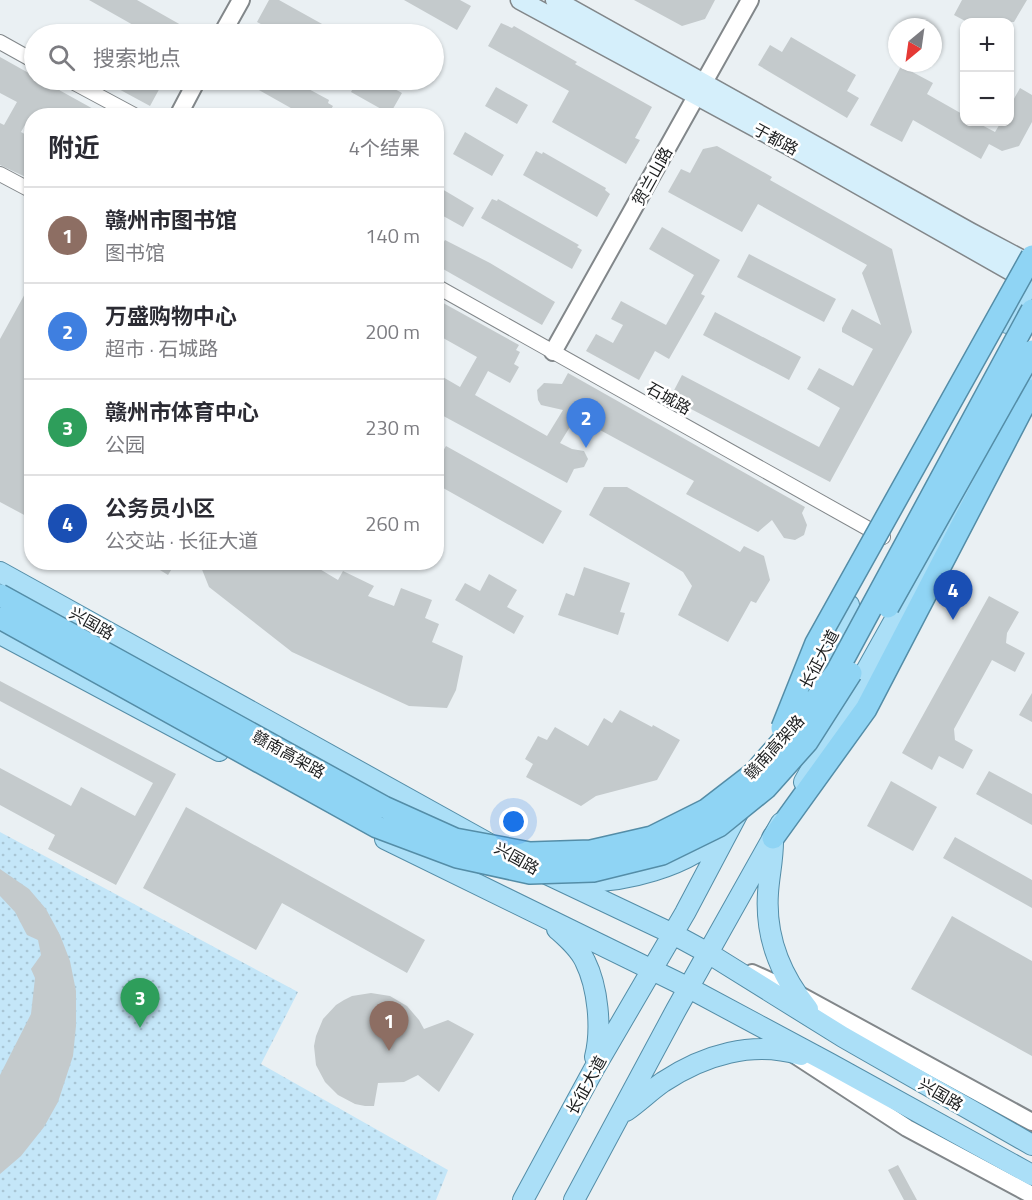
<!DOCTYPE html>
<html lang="zh">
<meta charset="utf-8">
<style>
body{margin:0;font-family:"Titillium Web","Noto Sans SC",sans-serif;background:#f7f7f7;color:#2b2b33}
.controls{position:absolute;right:18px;top:18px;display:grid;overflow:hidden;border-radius:12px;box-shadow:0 2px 4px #0004}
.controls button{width:54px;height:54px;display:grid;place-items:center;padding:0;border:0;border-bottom:2px solid #e1e1e2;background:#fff;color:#2b2b33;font:30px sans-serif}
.compass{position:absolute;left:888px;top:18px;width:54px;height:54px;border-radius:50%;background:#fff;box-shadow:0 2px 4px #0004;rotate:209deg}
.you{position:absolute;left:514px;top:822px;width:21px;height:21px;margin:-15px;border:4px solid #fff;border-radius:50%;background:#1a73e8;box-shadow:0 0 0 9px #1a73e833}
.badge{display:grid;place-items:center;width:39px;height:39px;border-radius:50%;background:#99701d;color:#fff;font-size:20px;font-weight:700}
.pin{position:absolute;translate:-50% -50px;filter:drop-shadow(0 2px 3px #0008)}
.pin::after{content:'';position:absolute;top:32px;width:21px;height:18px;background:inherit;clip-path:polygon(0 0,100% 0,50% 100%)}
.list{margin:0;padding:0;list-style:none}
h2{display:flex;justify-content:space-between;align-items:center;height:78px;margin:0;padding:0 24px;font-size:26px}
h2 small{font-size:20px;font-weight:400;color:#7c7c81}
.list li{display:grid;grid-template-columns:39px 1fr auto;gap:18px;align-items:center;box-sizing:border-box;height:96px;padding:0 24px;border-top:2px solid #e1e1e2}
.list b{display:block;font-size:22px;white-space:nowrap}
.list p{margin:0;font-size:20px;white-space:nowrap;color:#7c7c81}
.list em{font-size:20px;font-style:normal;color:#7c7c81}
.icon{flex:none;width:33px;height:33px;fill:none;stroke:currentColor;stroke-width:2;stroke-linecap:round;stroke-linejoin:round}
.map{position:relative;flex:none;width:1032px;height:1200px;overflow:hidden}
.search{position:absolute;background:#fff;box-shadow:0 2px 4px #0004;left:24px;top:24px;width:420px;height:66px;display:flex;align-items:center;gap:15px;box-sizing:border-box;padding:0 21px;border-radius:33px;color:#7c7c81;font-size:22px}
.panel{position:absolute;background:#fff;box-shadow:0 2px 4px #0004;left:24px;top:108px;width:420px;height:462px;border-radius:24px}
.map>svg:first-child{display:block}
.park{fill:url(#park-dots)}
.building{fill:#c4cacc}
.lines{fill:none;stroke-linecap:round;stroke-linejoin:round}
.minor-casing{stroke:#82878a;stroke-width:16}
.tertiary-casing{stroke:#82878a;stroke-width:20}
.secondary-casing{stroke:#82878a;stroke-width:21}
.primary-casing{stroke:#548da7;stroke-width:22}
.trunk-casing{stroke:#548da7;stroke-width:24}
.minor{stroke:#fff;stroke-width:14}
.tertiary{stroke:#fff;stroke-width:16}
.secondary{stroke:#d5effb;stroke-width:18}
.primary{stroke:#abdff7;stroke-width:20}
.trunk{stroke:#8fd4f4;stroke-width:21}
.trunk-bridge-casing{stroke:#548da7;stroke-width:24;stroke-linecap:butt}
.trunk-bridge{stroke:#8fd4f4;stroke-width:21}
.labels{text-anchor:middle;stroke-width:5;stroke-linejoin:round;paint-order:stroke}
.street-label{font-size:16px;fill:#1b1d1e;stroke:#fff}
</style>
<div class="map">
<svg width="1032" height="1200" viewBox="0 0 1032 1200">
<defs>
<pattern id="park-dots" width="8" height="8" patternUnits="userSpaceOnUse" patternTransform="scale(1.5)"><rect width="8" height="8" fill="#c4e6f8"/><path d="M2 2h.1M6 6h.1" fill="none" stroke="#a8c5d4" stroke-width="1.8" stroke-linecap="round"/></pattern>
</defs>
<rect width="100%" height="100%" fill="#eaf0f3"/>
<path class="park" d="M 0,832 L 298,992 L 261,1064 L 448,1170 L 436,1200 L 0,1200 Z"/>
<path class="building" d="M 89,0 L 137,0 L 181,25 L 175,34 L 149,34 Z
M 269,0 L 279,0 L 340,34 L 280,34 L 257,22 Z
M 404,0 L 460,0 L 471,6 L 457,30 Z
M 634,0 L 715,0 L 705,19 L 682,26 Z
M 962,0 L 1027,0 L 1014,22 L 967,22 L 954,15 Z
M 501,23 L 512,28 L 514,26 L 577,62 L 575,64 L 652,107 L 635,138 L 640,140 L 626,164 L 552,122 L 569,91 L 488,46 Z
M 791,37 L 856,75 L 847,91 L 859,98 L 847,118 L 758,65 L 770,45 L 782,52 Z
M 0,57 L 34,76 L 34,80 L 41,80 L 106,116 L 30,116 L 21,132 L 32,138 L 32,180 L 0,165 L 0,123 L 4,125 L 17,102 L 0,93 Z
M 901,66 L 933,83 L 927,94 L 964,115 L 964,122 L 976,122 L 995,132 L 1001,122 L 1010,122 L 1010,106 L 1020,88 L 1032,95 L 1032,122 L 1019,146 L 1002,151 L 989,144 L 981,159 L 913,120 L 902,142 L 870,125 Z
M 102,80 L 154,80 L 162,84 L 150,106 Z
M 241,80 L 292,80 L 329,100 L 328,103 L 333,106 L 327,116 L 305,116 Z
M 357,80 L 378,80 L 402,93 L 390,114 L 351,92 Z
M 496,87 L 528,105 L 517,124 L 485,106 Z
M 465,132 L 504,155 L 492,176 L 453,154 Z
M 717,146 L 772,177 L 770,180 L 892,249 L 912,332 L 830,482 L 670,398 L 682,375 L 819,447 L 840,408 L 807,389 L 819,368 L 853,386 L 873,349 L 842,332 L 842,328 L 852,309 L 881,325 L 862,273 L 867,265 L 758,204 L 742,232 L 668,192 L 681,169 L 690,173 L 703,149 Z
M 536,151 L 542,154 L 543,152 L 606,188 L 605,190 L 610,194 L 597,217 L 523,175 Z
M 442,189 L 474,208 L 463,227 L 436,212 L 436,200 Z
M 492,199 L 497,201 L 498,199 L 579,245 L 577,247 L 582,250 L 572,269 L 481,218 Z
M 662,227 L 720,260 L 701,294 L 705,296 L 669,359 L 655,351 L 639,380 L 586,351 L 596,334 L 613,343 L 623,325 L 611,319 L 621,301 L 666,325 L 694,275 L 649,249 Z
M 445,240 L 490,263 L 555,302 L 542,325 L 436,265 L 436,255 Z
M 749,254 L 836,299 L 824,322 L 737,277 Z
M 32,281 L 32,469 L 27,477 L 32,479 L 32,510 L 28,517 L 0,502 L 0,339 Z
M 436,299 L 519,345 L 516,350 L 520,352 L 514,364 L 519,367 L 510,383 L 488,371 L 475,395 L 547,436 L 563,410 L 541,405 L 538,400 L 537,390 L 544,383 L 562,384 L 568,373 L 805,507 L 802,513 L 807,525 L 804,535 L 795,540 L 784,538 L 772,520 L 758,532 L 686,494 L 694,481 L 576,417 L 560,443 L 572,449 L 584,451 L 588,459 L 584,467 L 574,469 L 567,483 L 436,412 L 436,373 L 460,387 L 477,357 L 436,334 Z
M 715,312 L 801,357 L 789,380 L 703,335 Z
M 446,446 L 562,511 L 543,544 L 436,484 L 436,463 Z
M 604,487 L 627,487 L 740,552 L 744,546 L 764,556 L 770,580 L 756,603 L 751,601 L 728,642 L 678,615 L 692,586 L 683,572 L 589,515 Z
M 147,562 L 176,562 L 168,575 Z
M 199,562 L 308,562 L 338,580 L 343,571 L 374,586 L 368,596 L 394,606 L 401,588 L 432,600 L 425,618 L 439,624 L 432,642 L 463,656 L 456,690 L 447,708 L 409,706 L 292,652 L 209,587 Z
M 584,567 L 630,583 L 620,612 L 625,613 L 618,635 L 558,615 L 566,593 L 574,596 Z
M 489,574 L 517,590 L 507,607 L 524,616 L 514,634 L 455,600 L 465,583 L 480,591 Z
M 989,596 L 1019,612 L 1007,633 L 1006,643 L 1025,653 L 1015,672 L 992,660 L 954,729 L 955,740 L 973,750 L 963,769 L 939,756 L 932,770 L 902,753 Z
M 0,681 L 176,774 L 116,885 L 48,849 L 55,835 L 0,805 L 0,768 L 71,806 L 81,787 L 135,816 L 153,783 L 0,701 Z
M 1032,693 L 1032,722 L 1019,715 Z
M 620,710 L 652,727 L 653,725 L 680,740 L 657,780 L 596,796 L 581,806 L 526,777 L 533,764 L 525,759 L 538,736 L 547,740 L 555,727 L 588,746 L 604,718 L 612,723 Z
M 989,771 L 1032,794 L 1032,825 L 976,794 Z
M 891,781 L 937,807 L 913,851 L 867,826 Z
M 186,807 L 425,940 L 407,973 L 282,903 L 256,950 L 143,888 Z
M 955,837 L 1032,880 L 1032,908 L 943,858 Z
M 0,869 L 29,889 L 46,909 L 60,935 L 70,961 L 76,991 L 76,1026 L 73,1056 L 58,1102 L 44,1127 L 21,1156 L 0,1174 L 0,1075 L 31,1014 L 35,978 L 31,969 L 41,955 L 38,940 L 27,935 L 15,912 L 0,896 Z
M 952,916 L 1032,961 L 1032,1056 L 911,989 Z
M 371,993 L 390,996 L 407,1006 L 419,1020 L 424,1029 L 448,1020 L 474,1034 L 439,1092 L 418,1075 L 404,1082 L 378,1083 L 374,1106 L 365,1106 L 355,1104 L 338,1095 L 325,1082 L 316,1065 L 314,1046 L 316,1036 L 323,1019 L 336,1005 L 344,1000 L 352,996 Z
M 898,1165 L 917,1200 L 904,1200 L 888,1170 Z"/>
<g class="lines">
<defs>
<path id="minor" d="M 0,42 L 34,61
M 69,80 L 136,116
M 0,174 L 32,191
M 436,286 L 883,537"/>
<path id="tertiary" d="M 222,34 L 241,0
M 178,116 L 197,80
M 553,352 L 750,0
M 752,973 L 794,992 L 1032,1122
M 789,1051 L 907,1128 L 1032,1195"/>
<path id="secondary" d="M 520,0 L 797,150 L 1032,283
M 555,0 L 970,232 L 1032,265"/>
<path id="primary" d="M 1007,323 L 1032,278
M 1016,402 L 1032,373
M 0,572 L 488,843
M 0,634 L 219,751
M 813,672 L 849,605
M 804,782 L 999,433
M 385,839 L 689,988 L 829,1063 L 1032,1175
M 773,842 C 773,860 769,876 768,893 C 765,937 781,976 808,1009
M 538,870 L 673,934 L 708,953 L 843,1037 L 1032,1145
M 570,881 C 620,885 691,867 726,829
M 557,929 C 567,938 579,948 585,961 C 598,987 602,1029 595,1057
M 626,1111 C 639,1102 650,1091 663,1082 C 704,1055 753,1040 801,1055
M 523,1200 L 594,1069 L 685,913 L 740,809
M 574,1200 L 676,1010 L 781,823"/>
<path id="trunk" d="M 773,838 L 866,709 L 1032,390"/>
</defs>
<use href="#minor" class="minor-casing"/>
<use href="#tertiary" class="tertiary-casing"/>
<use href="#secondary" class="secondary-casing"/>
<use href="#primary" class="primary-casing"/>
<use href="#trunk" class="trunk-casing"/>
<use href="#minor" class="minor"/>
<use href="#tertiary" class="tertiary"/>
<use href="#secondary" class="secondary"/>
<use href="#primary" class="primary"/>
<use href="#trunk" class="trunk"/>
<defs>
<path id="trunk-bridge" d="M 0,595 L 384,807 L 455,839 L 530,853 L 591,851 L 652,837 L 706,810 L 754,773 L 792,730 L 837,671 L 1032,310
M 888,607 L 1032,351
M 0,618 L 377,827 L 457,857 L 530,873 L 593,871 L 662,854 L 719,826 L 766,788 L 807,742 L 851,673
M 782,728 L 816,643 L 1032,256"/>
</defs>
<use href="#trunk-bridge" class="trunk-bridge-casing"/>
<use href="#trunk-bridge" class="trunk-bridge"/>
</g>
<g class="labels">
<g class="street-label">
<text transform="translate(776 139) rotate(28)" y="6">于都路</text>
<text transform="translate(652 176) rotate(-61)" y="6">贺兰山路</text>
<text transform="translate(669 398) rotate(29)" y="6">石城路</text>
<text transform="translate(92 623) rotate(29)" y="6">兴国路</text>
<text transform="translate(819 659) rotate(-62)" y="6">长征大道</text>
<text transform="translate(774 747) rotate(-48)" y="6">赣南高架路</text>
<text transform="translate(289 754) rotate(29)" y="6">赣南高架路</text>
<text transform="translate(517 858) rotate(29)" y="6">兴国路</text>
<text transform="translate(586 1085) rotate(-61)" y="6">长征大道</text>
<text transform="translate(941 1094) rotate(30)" y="6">兴国路</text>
</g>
</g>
</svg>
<div class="controls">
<button>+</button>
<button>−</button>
</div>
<svg class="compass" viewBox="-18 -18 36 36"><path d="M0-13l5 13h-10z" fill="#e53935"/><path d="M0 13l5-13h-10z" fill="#7c7c81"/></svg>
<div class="you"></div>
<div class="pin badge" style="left:389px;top:1051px;background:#8d6e63">1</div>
<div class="pin badge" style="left:586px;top:448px;background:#3f7fe0">2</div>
<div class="pin badge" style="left:140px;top:1028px;background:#2e9e5b">3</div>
<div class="pin badge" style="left:953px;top:620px;background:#1a4fb4">4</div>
<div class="search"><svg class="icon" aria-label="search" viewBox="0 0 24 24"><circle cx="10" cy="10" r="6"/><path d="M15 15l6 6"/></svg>搜索地点</div>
<section class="panel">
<h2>附近<small>4个结果</small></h2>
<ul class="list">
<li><span class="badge" style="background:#8d6e63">1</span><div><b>赣州市图书馆</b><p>图书馆</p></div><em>140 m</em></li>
<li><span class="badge" style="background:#3f7fe0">2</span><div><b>万盛购物中心</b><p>超市 · 石城路</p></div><em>200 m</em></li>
<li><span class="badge" style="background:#2e9e5b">3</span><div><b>赣州市体育中心</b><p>公园</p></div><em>230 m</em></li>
<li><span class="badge" style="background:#1a4fb4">4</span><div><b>公务员小区</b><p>公交站 · 长征大道</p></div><em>260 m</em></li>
</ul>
</section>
</div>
